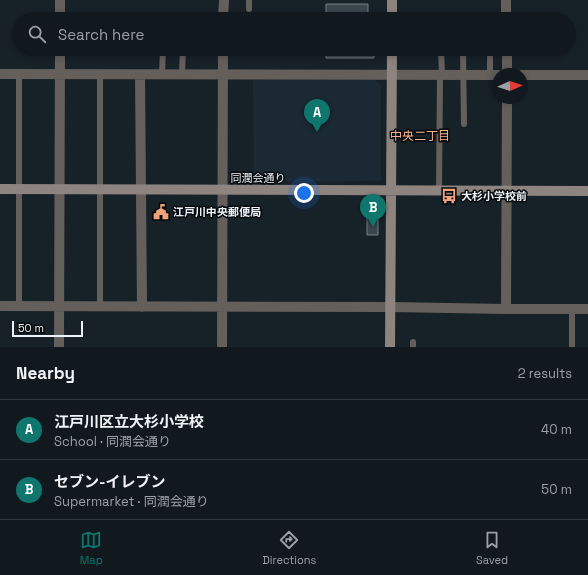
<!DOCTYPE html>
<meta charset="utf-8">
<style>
body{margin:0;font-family:"Space Grotesk","Noto Sans JP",sans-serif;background:#1e262b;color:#f1f3f6}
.compass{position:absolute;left:492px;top:68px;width:36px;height:36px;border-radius:50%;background:#11191e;box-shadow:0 2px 6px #0003;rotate:87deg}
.scale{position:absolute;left:12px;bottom:10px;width:71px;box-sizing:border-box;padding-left:4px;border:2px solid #edf3f8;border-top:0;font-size:11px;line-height:14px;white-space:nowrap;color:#edf3f8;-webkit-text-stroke:3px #060a0d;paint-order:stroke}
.you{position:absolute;left:304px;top:193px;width:14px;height:14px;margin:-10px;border:3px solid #fff;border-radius:50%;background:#1a73e8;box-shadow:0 0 0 6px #1a73e833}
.badge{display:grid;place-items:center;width:26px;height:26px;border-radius:50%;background:#0f766e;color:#fff;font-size:13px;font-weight:700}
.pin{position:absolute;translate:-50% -33px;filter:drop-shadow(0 1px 2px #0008)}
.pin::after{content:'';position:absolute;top:21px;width:14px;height:12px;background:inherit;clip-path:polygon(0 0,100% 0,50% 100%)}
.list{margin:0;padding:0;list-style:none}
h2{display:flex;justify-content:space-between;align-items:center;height:52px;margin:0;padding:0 16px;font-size:17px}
h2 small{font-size:13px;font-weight:400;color:#9ca0a4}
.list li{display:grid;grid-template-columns:26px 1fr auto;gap:12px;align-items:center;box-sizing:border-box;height:60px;padding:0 16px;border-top:1px solid #30383c}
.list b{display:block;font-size:15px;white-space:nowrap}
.list p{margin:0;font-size:13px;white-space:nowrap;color:#9ca0a4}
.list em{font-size:13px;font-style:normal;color:#9ca0a4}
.icon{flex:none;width:22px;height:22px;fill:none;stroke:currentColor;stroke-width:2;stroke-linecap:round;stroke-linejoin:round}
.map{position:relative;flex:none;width:588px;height:347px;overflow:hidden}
.search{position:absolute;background:#11191e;box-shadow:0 2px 6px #0003;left:12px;right:12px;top:12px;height:44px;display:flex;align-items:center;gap:10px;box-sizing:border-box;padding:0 14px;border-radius:22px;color:#9ca0a4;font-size:15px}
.sheet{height:172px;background:#11191e}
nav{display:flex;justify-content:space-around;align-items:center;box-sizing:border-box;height:56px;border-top:1px solid #30383c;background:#11191e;font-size:11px;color:#9ca0a4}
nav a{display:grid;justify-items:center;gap:2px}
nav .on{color:#0f766e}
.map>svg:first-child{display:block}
.built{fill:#1b2935}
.building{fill:#3c464e;stroke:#737e88}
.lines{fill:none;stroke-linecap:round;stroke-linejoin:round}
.lane{stroke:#655f5c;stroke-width:6}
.street{stroke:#655f5c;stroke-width:10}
.secondary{stroke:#8d837f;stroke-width:10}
.labels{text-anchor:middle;stroke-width:3;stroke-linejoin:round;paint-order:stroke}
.street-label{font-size:11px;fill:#edf3f8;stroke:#060a0d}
.poi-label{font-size:11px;font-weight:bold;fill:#edf3f8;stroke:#060a0d;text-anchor:start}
.neighbourhood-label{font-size:12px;fill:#fdb38e;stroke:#060a0d}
</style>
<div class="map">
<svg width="588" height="347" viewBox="0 0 588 347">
<rect width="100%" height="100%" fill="#172128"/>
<path class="built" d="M 253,80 L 375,80 L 381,85 L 381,180 L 378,181 L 254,182 Z"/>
<path class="building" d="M 326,4 L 368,4 L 368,19 L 326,19 Z
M 326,49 L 374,49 L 374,58 L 326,58 Z
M 367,218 L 378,218 L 378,235 L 367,235 Z"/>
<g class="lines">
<path class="lane" d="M 249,9 L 249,0
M 441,49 L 442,75
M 463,49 L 464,124
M 100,75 L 100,307
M 162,75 L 163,49
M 182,75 L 183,49
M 490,75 L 490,49
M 439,191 L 440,75
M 19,307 L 19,74
M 413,342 L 413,347
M 572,347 L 572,309"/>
<path class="street" d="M 506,0 L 506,19
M 60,19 L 60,0
M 223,19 L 224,0
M 507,49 L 507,74
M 0,74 L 498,75
M 140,75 L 142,307
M 522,75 L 588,75
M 0,306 L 391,307 L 506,309 L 588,309
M 506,309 L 507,98
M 59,347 L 60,49
M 222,347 L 223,49"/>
<path class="secondary" d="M 392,19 L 392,0
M 0,189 L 588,191
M 390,347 L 392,49"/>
</g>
<defs>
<symbol id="bus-bare" viewBox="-9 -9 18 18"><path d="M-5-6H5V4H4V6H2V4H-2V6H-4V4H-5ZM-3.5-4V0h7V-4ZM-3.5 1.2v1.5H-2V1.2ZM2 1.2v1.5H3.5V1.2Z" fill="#f0a27a" stroke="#060a0d" stroke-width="2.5" paint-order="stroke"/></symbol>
<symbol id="civic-bare" viewBox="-9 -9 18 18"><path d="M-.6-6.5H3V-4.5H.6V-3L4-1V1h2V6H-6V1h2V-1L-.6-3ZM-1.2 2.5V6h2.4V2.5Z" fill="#f0a27a" stroke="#060a0d" stroke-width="2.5" paint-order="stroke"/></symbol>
</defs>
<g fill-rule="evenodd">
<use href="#bus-bare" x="438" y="185" width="22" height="22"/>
<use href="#civic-bare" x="150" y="201" width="22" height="22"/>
</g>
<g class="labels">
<g class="street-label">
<text x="258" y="182">同潤会通り</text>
</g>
<g class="poi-label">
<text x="461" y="200">大杉小学校前</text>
<text x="173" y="216">江戸川中央郵便局</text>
</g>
<g class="neighbourhood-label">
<text x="420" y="140">中央二丁目</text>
</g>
</g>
</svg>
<svg class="compass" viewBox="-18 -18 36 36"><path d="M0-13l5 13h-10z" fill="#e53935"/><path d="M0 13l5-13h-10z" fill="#9ca0a4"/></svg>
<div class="scale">50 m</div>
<div class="you"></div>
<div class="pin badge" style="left:317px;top:132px">A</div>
<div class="pin badge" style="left:373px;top:227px">B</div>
<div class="search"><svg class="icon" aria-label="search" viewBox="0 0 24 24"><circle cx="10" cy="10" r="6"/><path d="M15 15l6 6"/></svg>Search here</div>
</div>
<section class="sheet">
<h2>Nearby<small>2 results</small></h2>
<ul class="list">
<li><span class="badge">A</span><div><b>江戸川区立大杉小学校</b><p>School · 同潤会通り</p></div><em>40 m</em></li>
<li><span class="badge">B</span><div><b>セブン-イレブン</b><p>Supermarket · 同潤会通り</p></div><em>50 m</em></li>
</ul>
</section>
<nav>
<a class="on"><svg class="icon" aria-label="map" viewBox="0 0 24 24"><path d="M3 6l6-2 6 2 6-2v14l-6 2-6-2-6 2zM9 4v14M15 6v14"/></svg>Map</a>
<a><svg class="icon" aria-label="directions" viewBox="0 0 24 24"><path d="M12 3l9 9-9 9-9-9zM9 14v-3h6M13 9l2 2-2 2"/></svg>Directions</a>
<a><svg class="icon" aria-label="saved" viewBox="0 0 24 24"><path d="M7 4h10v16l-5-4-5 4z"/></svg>Saved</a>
</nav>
